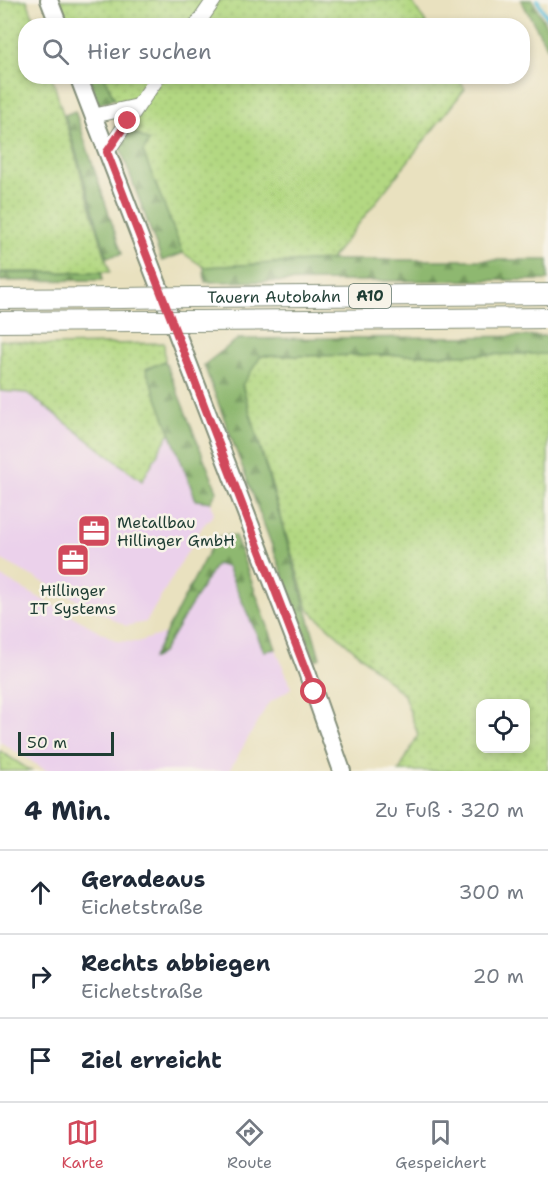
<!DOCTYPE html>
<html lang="de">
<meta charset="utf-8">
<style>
body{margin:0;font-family:"Shantell Sans",sans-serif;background:#f2f2f3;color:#1f2937}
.controls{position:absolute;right:18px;bottom:18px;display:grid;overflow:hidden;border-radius:12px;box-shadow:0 3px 9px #0003}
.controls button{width:54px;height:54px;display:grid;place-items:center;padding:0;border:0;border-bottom:2px solid #e0e1e3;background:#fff;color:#1f2937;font:30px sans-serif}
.scale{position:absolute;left:18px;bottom:15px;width:96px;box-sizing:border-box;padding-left:6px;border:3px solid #1f3d34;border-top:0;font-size:16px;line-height:21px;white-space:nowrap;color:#1f3d34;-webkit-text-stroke:4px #f7f3e8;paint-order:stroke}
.stop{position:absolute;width:18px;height:18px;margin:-14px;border:4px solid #d1495b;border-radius:50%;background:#fff}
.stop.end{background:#d1495b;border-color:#fff;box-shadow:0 2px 6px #0008}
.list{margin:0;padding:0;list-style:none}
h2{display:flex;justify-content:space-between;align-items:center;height:78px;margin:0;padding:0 24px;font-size:26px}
h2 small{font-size:20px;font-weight:400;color:#747a83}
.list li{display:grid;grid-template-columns:39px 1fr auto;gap:18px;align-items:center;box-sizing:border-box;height:84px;padding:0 24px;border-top:2px solid #e0e1e3}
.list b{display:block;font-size:22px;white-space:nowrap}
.list p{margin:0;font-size:20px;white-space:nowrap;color:#747a83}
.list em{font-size:20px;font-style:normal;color:#747a83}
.icon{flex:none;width:33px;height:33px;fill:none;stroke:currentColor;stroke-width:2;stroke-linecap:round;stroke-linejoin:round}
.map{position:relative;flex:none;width:548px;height:771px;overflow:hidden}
.search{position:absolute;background:#fff;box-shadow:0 3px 9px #0003;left:18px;right:18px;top:18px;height:66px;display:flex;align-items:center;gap:15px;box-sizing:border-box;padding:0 21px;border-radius:24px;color:#747a83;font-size:22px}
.sheet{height:330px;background:#fff}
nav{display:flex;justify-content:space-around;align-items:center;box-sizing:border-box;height:84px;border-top:2px solid #e0e1e3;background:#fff;font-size:16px;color:#747a83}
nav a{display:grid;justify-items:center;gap:3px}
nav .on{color:#d1495b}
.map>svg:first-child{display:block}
.built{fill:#ebd1eb}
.grass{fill:url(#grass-dots);stroke:#698a5b;stroke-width:1.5;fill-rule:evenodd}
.forest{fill:url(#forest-firs);stroke:#567a52;stroke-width:1.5}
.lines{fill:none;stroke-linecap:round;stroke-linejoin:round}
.stream{stroke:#5dbfdc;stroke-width:4}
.minor-casing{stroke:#848f7a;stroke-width:16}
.major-casing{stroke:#848f7a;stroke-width:20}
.highway-casing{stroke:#848f7a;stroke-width:22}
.minor{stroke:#fff;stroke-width:14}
.major{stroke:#fff;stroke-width:16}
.highway{stroke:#fff;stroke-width:20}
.highway-bridge-casing{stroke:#848f7a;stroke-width:22;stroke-linecap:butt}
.highway-bridge{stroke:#fff;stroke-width:20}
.route{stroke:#d1495b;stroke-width:8}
.labels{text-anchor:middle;stroke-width:5;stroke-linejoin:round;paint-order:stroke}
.shield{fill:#f7f3e8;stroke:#60746a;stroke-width:1.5}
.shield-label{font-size:15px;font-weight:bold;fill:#1f3d34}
.street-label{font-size:16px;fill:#1f3d34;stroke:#f7f3e8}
.poi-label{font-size:16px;fill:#1f3d34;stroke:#f7f3e8;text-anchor:start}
</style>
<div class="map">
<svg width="548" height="771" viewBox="0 0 548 771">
<defs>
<pattern id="grass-dots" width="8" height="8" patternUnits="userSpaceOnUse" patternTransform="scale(1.5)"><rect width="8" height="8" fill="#b3d882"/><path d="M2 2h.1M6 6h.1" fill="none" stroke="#9aba71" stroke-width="1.8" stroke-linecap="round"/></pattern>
<pattern id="forest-firs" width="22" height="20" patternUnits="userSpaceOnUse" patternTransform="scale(1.5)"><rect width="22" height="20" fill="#8eb870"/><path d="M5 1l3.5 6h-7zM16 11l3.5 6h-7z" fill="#73975d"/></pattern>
</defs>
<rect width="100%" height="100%" fill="#f7f3e8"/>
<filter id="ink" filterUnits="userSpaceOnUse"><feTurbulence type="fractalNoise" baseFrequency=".0167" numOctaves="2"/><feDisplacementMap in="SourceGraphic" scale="12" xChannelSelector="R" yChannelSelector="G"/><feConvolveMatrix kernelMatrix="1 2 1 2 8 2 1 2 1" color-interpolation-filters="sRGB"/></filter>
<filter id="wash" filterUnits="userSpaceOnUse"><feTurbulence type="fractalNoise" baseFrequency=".008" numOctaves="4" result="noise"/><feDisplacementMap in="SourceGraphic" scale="24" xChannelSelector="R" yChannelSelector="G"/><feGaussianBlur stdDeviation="1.35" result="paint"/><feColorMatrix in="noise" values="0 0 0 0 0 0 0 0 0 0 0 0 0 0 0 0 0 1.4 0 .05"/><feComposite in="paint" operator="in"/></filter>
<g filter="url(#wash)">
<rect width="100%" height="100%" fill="#e9e1bf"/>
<path class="built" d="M 0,391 L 27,393 L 141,480 L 170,432 L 196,500 L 211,502 L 214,514 L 202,527 L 146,622 L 126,626 L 0,559 Z
M 216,564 L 227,566 L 264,651 L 276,649 L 291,688 L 268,704 L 229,771 L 47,771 L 0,742 L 0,576 L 117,641 L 137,642 L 166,633 L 153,657 L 162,653 Z"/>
<path class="grass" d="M 0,0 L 27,0 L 36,25 L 26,26 L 26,76 L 52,77 L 110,272 L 0,272 Z
M 58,0 L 411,0 L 427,25 L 68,25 Z
M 457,76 L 465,89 L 330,260 L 204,267 L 183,253 L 143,152 L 149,141 L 131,131 L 104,77 Z
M 0,340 L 52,345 L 164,343 L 165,361 L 146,369 L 170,432 L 142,481 L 27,393 L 0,391 Z
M 548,354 L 548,771 L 399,771 L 418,735 L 404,695 L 308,609 L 242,384 L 261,356 ZM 480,704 L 526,704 L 526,748 L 480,748 Z
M 0,751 L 31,771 L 0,771 Z"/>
<path class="forest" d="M 521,0 L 532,0 L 548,29 L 548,49 Z
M 88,77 L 104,77 L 114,99 L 99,104 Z
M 75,111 L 122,254 L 107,257 L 65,115 Z
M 131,131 L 149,141 L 143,152 L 183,253 L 162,261 L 120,147 Z
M 330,260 L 548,260 L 548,280 L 205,282 L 204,267 Z
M 102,272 L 102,280 L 0,281 L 0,273 Z
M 548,336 L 548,354 L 261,356 L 242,385 L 320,658 L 315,660 L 204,365 L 238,339 Z
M 165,361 L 217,491 L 211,502 L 196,500 L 146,369 Z
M 226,535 L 235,536 L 276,649 L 264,651 L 227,567 L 216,564 L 162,653 L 152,659 L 211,547 L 219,537 Z"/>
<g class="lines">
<path class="stream" d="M 537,0 L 548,19"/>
</g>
</g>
<g filter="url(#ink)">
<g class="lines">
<defs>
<path id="minor" d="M 196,26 L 214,0
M 93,116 L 138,106 L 159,76
M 107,152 L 138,106"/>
<path id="major" d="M 49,0 L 59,26
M 78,76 L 307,672 L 342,771"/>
<g id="highway">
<path id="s1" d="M 192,297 L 548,294"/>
<path d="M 0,299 L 122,298"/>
<path d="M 201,321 L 548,318"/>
<path d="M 0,322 L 131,321"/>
</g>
</defs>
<use href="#minor" class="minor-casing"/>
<use href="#major" class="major-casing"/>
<use href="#highway" class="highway-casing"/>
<use href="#minor" class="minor"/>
<use href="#major" class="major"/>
<use href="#highway" class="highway"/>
<defs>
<path id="highway-bridge" d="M 122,298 L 192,297
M 131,321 L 201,321"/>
</defs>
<use href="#highway-bridge" class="highway-bridge-casing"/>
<use href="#highway-bridge" class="highway-bridge"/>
</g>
</g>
<g class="lines" filter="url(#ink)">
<path class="route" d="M 128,121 L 107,152 L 314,692"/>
</g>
<defs>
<symbol id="office-square" viewBox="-11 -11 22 22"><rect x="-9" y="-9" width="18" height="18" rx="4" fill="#d1495b" stroke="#f7f3e8"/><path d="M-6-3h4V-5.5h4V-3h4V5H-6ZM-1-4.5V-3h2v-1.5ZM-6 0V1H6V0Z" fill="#fff"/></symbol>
</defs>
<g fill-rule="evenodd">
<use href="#office-square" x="75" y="512" width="38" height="38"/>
<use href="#office-square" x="54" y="541" width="38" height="38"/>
</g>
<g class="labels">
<rect class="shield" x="349" y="284" width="42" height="24" rx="4.5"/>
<g class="shield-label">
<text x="370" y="301">A10</text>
</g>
<g class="street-label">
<text dy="6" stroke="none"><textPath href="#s1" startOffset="82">Tauern Autobahn</textPath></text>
</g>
<g class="poi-label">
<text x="117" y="528">Metallbau<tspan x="117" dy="18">Hillinger GmbH</tspan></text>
<text x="73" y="596" text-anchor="middle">Hillinger<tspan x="73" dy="18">IT Systems</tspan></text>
</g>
</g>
</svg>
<div class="controls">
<button><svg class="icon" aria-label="locate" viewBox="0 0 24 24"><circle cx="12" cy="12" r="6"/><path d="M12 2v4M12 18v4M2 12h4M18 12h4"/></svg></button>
</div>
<div class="scale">50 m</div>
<div class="stop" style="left:314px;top:692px"></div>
<div class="stop end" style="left:128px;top:121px"></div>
<div class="search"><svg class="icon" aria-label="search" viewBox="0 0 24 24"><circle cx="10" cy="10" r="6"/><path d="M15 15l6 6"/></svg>Hier suchen</div>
</div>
<section class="sheet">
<h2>4 Min.<small>Zu Fuß · 320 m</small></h2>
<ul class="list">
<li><svg class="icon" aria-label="ahead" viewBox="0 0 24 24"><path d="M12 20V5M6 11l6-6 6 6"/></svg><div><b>Geradeaus</b><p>Eichetstraße</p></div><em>300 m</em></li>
<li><svg class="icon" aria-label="right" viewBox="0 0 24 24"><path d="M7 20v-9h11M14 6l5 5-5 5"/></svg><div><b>Rechts abbiegen</b><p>Eichetstraße</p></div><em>20 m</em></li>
<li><svg class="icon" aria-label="arrive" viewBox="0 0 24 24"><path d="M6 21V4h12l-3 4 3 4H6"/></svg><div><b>Ziel erreicht</b></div></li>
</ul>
</section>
<nav>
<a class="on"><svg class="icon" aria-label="map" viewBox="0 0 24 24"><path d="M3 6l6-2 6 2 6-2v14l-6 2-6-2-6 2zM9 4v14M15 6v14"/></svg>Karte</a>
<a><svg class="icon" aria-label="directions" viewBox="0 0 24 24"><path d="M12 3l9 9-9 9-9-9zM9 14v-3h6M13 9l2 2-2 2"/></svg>Route</a>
<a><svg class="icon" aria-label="saved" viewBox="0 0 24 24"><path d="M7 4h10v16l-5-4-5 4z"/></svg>Gespeichert</a>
</nav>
